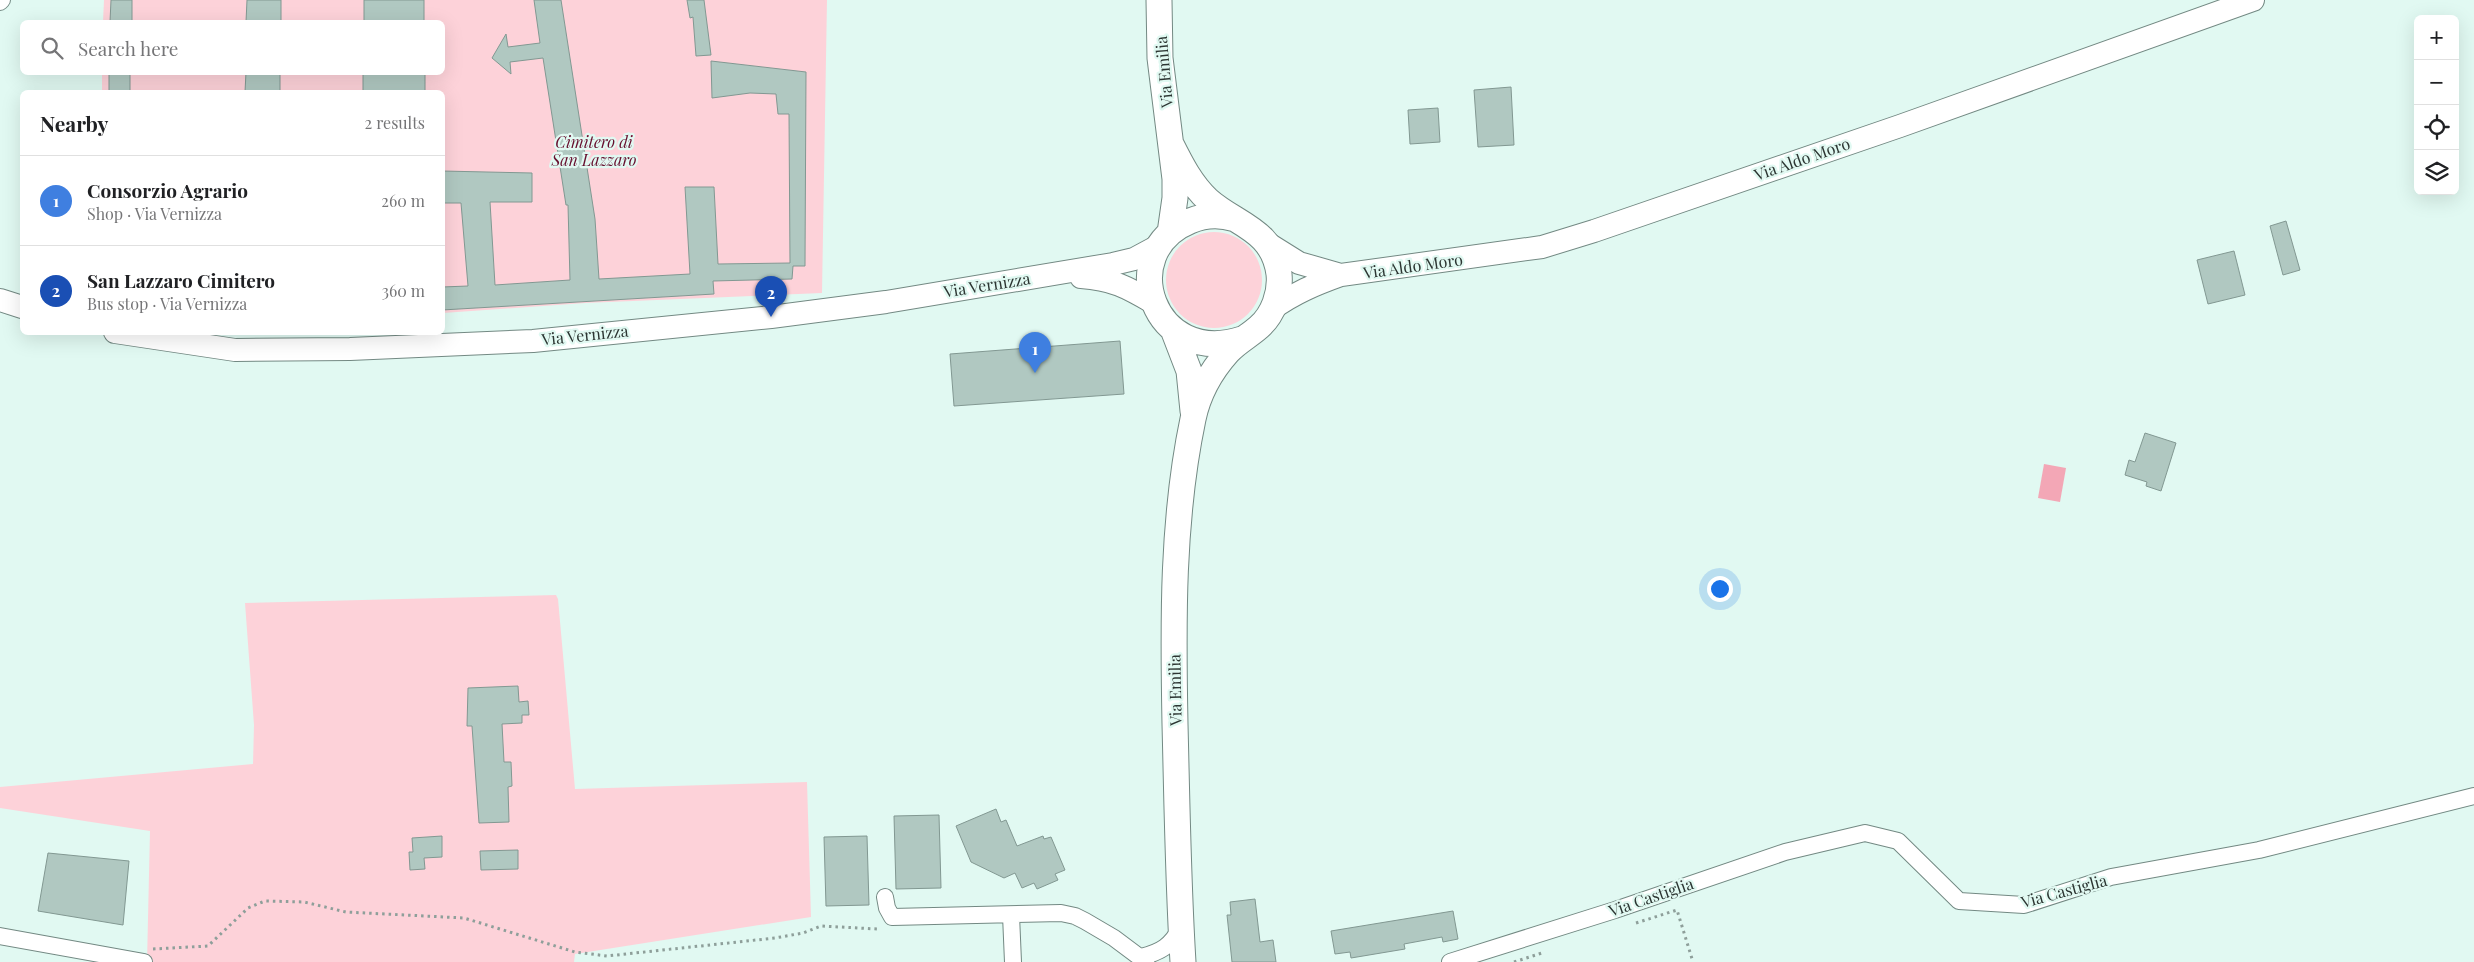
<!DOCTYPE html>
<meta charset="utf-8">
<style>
body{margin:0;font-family:"Playfair Display",serif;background:#f2f2f2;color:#202124}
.controls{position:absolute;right:15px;top:15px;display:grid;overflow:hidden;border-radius:8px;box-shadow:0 5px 20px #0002}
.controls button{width:45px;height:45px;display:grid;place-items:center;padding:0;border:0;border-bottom:1px solid #e0e0e0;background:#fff;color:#202124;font:25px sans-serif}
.you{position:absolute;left:1719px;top:588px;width:18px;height:18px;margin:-12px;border:4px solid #fff;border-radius:50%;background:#1a73e8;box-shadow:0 0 0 8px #1a73e833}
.badge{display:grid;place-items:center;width:32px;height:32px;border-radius:50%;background:#b62656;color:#fff;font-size:16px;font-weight:700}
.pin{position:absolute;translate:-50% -41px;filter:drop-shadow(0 1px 2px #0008)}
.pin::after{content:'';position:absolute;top:26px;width:18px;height:15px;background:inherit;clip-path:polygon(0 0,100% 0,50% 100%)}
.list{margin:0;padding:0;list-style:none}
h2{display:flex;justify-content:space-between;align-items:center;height:65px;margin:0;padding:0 20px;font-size:21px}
h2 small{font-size:16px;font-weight:400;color:#757577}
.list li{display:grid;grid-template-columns:32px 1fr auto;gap:15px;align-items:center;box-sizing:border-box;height:90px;padding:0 20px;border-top:1px solid #e0e0e0}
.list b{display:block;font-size:19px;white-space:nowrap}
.list p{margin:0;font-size:16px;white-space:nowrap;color:#757577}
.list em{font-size:16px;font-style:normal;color:#757577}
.icon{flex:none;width:28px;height:28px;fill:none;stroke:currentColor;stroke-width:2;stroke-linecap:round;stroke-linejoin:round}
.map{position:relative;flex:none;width:2474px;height:962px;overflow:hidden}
.search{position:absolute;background:#fff;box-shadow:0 5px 20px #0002;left:20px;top:20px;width:425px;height:55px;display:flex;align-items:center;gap:12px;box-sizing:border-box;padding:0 18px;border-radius:8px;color:#757577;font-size:19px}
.panel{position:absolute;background:#fff;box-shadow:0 5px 20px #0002;left:20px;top:90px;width:425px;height:245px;border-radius:8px}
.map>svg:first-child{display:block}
.green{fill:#fdd2d9}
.water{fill:#f3a7b6}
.building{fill:#b0c8c1;stroke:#829892}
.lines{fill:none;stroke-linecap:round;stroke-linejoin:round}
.street-casing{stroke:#738983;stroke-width:18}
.secondary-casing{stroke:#738983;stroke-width:24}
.primary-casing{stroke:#738983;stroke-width:27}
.path{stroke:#8e9f9a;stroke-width:3;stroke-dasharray:2.5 4;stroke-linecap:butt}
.street{stroke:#fff;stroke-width:16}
.secondary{stroke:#fff;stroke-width:22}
.primary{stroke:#fff;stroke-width:25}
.labels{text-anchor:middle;stroke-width:4.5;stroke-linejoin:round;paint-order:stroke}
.street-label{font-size:16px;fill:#2c3532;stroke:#e1f9f2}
.park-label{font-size:16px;font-style:italic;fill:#660e2d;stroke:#e1f9f2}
</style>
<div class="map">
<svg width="2474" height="962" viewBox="0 0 2474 962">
<rect width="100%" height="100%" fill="#e1f9f2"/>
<path class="green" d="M 104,0 L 827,0 L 822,293 L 585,303 L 443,313 L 442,92 L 102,92 L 102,73 L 442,72 L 442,22 L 103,22 Z
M1166 280a48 48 0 1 1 96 0a48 48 0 1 1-96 0Z
M 556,595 L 558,599 L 575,789 L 807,782 L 811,917 L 575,954 L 574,962 L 147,962 L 150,831 L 0,808 L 0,787 L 253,764 L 254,725 L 245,603 Z"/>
<path class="water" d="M 2044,464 L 2066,468 L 2060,502 L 2038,498 Z"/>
<path class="building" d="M 111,0 L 132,0 L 132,22 L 110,22 Z
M 247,0 L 281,0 L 281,22 L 246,22 Z
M 364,0 L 424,0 L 424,22 L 364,22 Z
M 534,0 L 561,0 L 595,219 L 599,279 L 690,274 L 685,187 L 714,187 L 718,264 L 790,263 L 789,114 L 778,114 L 776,94 L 750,93 L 712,98 L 711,61 L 806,72 L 805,266 L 793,266 L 792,279 L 713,281 L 714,294 L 442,310 L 442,287 L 468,286 L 461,203 L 442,203 L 442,171 L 532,173 L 532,202 L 490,202 L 495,285 L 570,280 L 568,205 L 566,205 L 543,58 L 510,62 L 511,74 L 492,58 L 506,34 L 508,47 L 540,43 Z
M 687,0 L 704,0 L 711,55 L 696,56 L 693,17 L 690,18 Z
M 109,72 L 130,72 L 130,92 L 109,92 Z
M 246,72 L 280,72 L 280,92 L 245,92 Z
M 363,72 L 425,72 L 425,92 L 363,92 Z
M 1511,87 L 1514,145 L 1478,147 L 1474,90 Z
M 1438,108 L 1440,142 L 1410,144 L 1408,110 Z
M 2286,221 L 2300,270 L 2283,275 L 2270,226 Z
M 2234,251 L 2245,295 L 2208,304 L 2197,260 Z
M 1120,341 L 1124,394 L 954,406 L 950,354 Z
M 2145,433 L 2176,443 L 2161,491 L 2146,486 L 2147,482 L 2125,475 L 2129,460 L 2135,462 Z
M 518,686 L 519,702 L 528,701 L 529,715 L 522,715 L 522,723 L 502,724 L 504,762 L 511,762 L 512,786 L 508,787 L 509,822 L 479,823 L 472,726 L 467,726 L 468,688 Z
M 996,809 L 1001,822 L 1006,820 L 1017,846 L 1043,836 L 1044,839 L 1051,837 L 1065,870 L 1055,874 L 1058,880 L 1037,889 L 1034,883 L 1022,888 L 1015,873 L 1004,878 L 971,862 L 956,826 Z
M 939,815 L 941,888 L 896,889 L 894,816 Z
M 442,836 L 442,857 L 424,858 L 425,869 L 410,870 L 409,852 L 413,852 L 412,838 Z
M 867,836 L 869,905 L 826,906 L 824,837 Z
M 518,850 L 518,869 L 481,870 L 480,851 Z
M 48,853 L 129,861 L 123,925 L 38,911 Z
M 1255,899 L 1260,942 L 1273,940 L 1276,962 L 1232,962 L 1227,915 L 1231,915 L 1230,902 Z
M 1453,911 L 1458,939 L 1443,942 L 1442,937 L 1404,944 L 1405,949 L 1351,958 L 1350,952 L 1335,954 L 1331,931 Z"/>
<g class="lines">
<defs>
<path id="street" d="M 0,2 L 2,0
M 885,897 L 887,908 L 892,917 L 1061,913 L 1075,916 L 1085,921 L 1114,938 L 1146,962
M 1011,915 L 1013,962
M 0,936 L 144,962
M 1141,957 C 1161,952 1171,946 1181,927
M 1450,962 L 1615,910 L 1785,852 L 1865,833 L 1898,841 L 1959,901 L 2024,905 L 2111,877 L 2259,850 L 2474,796"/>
<path id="secondary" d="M 1267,243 L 1299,263 L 1341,275
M 1081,277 C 1112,279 1127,287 1154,303
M 0,300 L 22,307
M 1272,309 C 1294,293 1316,284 1341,275 L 1542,247 L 1594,231 L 1900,126 L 2253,0
M 115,332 L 235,350 L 350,349 L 533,341 L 771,317 L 886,302 L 1113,264 L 1134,259 L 1160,245"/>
<path id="primary" d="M 1159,0 L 1160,58 L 1175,179 L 1175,198 L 1170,233
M 1171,144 C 1181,164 1191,184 1208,200 C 1236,225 1273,229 1279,274 C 1281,293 1273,315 1259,327 C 1249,336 1237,342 1228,352 C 1211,371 1198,395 1193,419 C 1172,519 1173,622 1175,724 C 1177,803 1178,883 1183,962
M 1235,219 C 1220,214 1204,215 1190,221 C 1114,252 1153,368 1242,339
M 1174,332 L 1189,371 L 1193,411"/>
</defs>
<use href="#street" class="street-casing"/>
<use href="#secondary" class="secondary-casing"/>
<use href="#primary" class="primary-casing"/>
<path class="path" d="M 1636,923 L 1677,910 L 1693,962
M 153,949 L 208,946 L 248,908 L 265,901 L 304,902 L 346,912 L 464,918 L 575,952 L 607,956 L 775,938 L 803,933 L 821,926 L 877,929 L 880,927
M 1514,962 L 1542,953"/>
<use href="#street" class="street"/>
<use href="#secondary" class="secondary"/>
<use href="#primary" class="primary"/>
</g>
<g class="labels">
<g class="street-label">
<text transform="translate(1164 72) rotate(-95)" y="6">Via Emilia</text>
<text transform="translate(1802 159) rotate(-19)" y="6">Via Aldo Moro</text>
<text transform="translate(1413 266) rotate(-8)" y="6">Via Aldo Moro</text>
<text transform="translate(987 285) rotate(-9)" y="6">Via Vernizza</text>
<text transform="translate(585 335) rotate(-6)" y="6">Via Vernizza</text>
<text transform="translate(1175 690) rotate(-91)" y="6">Via Emilia</text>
<text transform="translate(2064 891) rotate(-15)" y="6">Via Castiglia</text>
<text transform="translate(1651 897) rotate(-19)" y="6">Via Castiglia</text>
</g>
<g class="park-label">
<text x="594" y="148">Cimitero di<tspan x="594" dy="18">San Lazzaro</tspan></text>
</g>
</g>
</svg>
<div class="controls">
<button>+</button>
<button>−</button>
<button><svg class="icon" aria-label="locate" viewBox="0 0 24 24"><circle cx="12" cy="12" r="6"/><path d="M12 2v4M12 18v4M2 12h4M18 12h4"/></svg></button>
<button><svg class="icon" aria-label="layers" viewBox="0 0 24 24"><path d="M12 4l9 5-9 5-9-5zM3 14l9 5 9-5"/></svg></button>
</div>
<div class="you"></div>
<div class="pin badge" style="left:1035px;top:373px;background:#3f7fe0">1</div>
<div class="pin badge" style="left:771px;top:317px;background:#1a4fb4">2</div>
<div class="search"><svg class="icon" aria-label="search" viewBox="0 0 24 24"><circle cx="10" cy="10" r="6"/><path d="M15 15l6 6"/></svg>Search here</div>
<section class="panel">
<h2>Nearby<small>2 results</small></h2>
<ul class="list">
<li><span class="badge" style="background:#3f7fe0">1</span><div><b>Consorzio Agrario</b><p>Shop · Via Vernizza</p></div><em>260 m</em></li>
<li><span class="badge" style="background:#1a4fb4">2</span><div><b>San Lazzaro Cimitero</b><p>Bus stop · Via Vernizza</p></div><em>360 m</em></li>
</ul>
</section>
</div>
